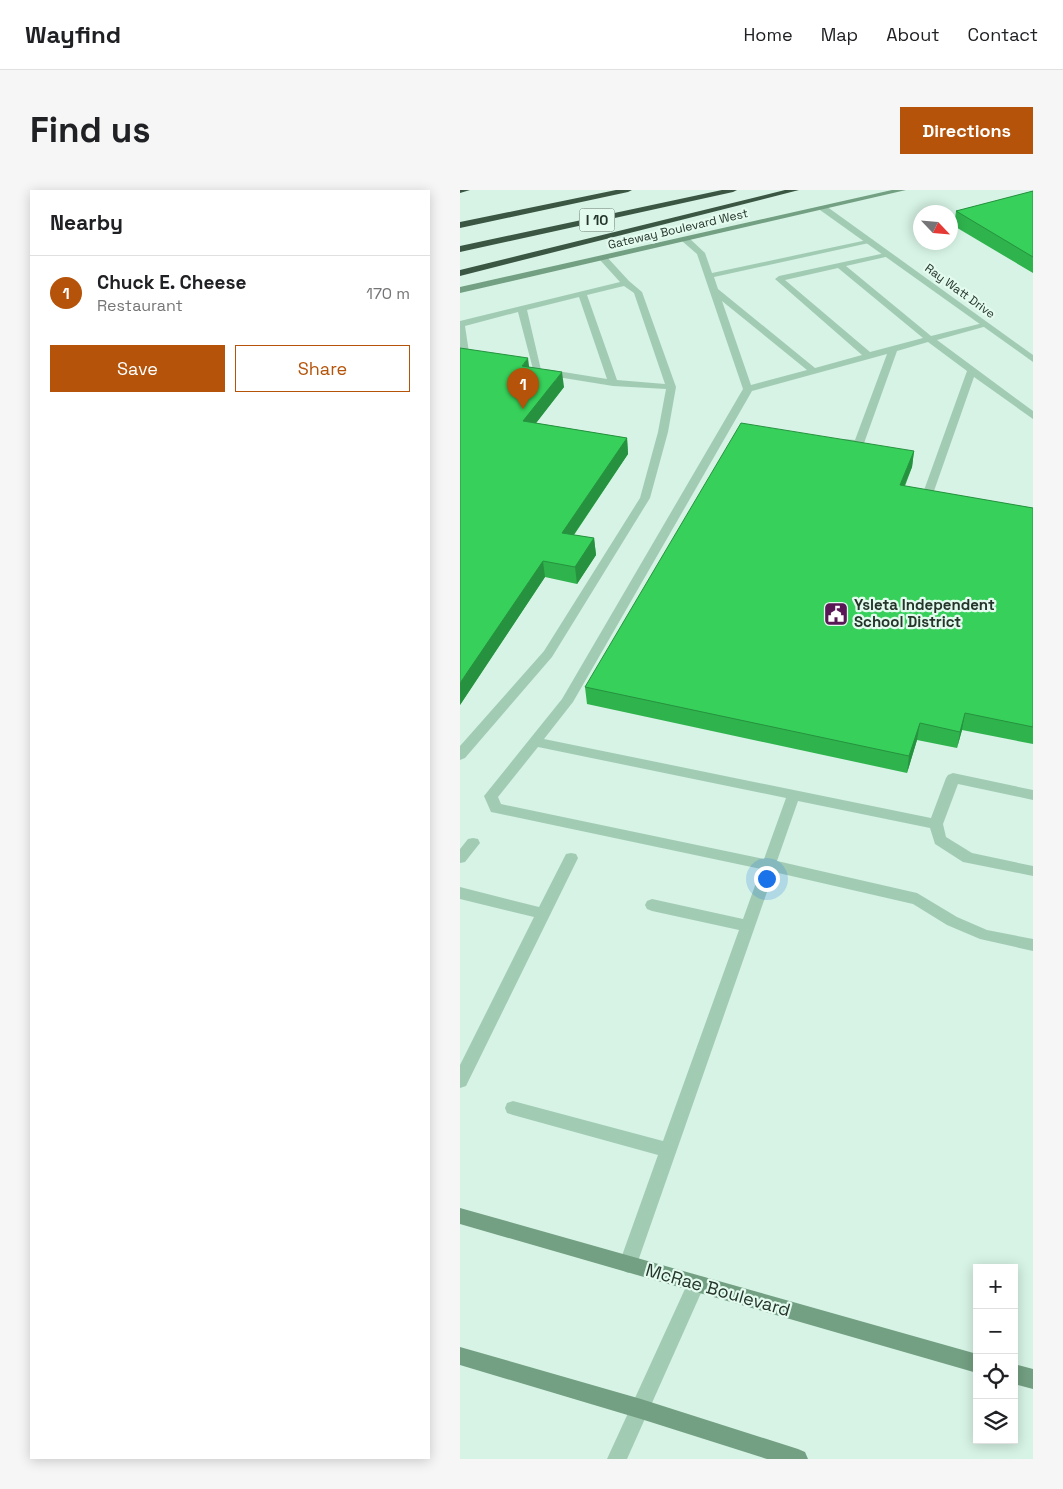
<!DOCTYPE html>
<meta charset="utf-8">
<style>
body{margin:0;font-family:"Space Grotesk",sans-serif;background:#f6f6f6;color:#202124}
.controls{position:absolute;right:15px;bottom:15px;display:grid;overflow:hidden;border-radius:0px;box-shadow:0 2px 12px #0003}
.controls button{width:45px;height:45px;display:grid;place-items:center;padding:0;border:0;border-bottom:1px solid #e0e0e0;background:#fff;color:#202124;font:25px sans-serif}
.compass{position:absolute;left:453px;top:15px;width:45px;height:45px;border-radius:50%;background:#fff;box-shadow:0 2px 12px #0003;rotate:116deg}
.you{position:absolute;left:306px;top:688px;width:18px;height:18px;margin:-12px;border:4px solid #fff;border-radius:50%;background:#1a73e8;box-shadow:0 0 0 8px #1a73e833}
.badge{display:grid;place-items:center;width:32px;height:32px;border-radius:50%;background:#b45309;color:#fff;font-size:16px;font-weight:700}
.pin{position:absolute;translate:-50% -41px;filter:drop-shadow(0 1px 2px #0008)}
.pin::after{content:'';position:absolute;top:26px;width:18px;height:15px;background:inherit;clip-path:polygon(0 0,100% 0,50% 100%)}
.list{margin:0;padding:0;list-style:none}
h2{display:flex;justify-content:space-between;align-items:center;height:65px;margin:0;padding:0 20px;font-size:21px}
h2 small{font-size:16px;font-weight:400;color:#757577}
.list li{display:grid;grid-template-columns:32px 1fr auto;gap:15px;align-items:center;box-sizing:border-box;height:75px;padding:0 20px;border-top:1px solid #e0e0e0}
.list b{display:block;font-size:19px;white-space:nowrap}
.list p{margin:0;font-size:16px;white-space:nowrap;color:#757577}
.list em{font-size:16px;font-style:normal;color:#757577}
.actions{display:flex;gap:10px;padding:15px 20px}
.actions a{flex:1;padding:11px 0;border:1px solid #b45309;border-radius:0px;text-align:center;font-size:18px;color:#b45309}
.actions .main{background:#b45309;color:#fff}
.icon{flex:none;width:28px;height:28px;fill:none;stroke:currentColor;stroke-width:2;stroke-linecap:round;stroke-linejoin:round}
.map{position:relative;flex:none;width:573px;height:1269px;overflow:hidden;border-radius:0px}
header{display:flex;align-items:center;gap:30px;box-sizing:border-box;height:70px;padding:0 25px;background:#fff;border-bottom:1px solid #e0e0e0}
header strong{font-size:24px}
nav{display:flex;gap:28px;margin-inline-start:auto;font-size:18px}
.intro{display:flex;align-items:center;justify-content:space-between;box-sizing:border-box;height:120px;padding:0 30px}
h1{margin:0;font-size:35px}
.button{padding:12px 22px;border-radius:0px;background:#b45309;color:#fff;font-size:18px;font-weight:700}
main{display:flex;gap:30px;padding:0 30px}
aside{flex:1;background:#fff;border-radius:0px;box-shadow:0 2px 12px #0003}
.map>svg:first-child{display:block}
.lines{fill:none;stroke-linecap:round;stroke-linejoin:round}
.service{fill:#a2cbb4;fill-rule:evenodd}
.minor{fill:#a2cbb4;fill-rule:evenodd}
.tertiary{fill:#a2cbb4;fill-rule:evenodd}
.secondary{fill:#739f82;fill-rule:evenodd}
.motorway{fill:#3b5743;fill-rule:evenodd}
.wall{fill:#2fb34d}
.shaded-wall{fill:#26923f}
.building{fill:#37d05a;stroke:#26923f}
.labels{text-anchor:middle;stroke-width:4.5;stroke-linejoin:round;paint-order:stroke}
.far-street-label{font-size:12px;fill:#25352a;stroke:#e3faef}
.shield{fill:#e3faef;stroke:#5e7065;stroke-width:1}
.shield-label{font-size:14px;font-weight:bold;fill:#25352a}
.poi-label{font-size:15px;font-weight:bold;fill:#25352a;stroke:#e3faef;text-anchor:start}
.near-street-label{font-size:18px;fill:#25352a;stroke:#e3faef}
</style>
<header>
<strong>Wayfind</strong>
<nav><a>Home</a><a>Map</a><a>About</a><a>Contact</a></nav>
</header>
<div class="intro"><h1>Find us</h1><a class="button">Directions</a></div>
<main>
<aside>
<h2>Nearby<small></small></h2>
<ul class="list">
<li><span class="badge">1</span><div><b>Chuck E. Cheese</b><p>Restaurant</p></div><em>170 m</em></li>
</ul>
<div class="actions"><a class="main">Save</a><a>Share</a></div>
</aside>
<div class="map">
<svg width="573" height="1269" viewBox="0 0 573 1269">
<rect width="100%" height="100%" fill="#d6f3e5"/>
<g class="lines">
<path class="service" d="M 222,47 L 228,47 L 245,63 L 252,83 L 412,49 L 413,51 L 409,53 L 254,87 L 258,99 L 355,178 L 402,165 L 315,89 L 319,86 L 430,62 L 430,66 L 386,76 L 471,146 L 527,132 L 527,136 L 477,150 L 573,221 L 573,229 L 514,187 L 474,301 L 484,303 L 485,305 L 480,308 L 464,305 L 463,303 L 507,181 L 468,152 L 437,161 L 403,256 L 384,255 L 379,252 L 384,249 L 395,250 L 427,164 L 292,201 L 113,512 L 84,549 L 471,628 L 486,588 L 488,585 L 493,583 L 573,600 L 573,610 L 498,594 L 483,634 L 486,647 L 512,663 L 573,676 L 573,686 L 503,672 L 475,654 L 470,638 L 338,611 L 317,671 L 457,703 L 497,727 L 527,740 L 573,749 L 573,761 L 520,749 L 487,735 L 453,714 L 314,682 L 177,1074 L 174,1080 L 168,1083 L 162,1080 L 159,1074 L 198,965 L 53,925 L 47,923 L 45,918 L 47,913 L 53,911 L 203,951 L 279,740 L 192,721 L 187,719 L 185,715 L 187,711 L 192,709 L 283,729 L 301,679 L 36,623 L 31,622 L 24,606 L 102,509 L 283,199 L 237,64 L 222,51 ZM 378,78 L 463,148 L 410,162 L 325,90 ZM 262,111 L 347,180 L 291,195 ZM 78,557 L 326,608 L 304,669 L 41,614 L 38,607 Z
M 140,66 L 146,66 L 169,91 L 182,102 L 216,197 L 208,242 L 190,308 L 92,467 L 5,568 L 0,570 L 0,556 L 84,461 L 180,308 L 198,242 L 206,199 L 153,196 L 85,185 L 81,182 L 74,183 L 58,122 L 5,136 L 10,169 L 8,171 L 2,171 L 0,166 L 0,131 L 160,92 L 140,70 ZM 164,96 L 174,103 L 205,194 L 157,190 L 127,105 ZM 119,107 L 147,189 L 85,179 L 81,180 L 67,120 Z
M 13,648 L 18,649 L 20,653 L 5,672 L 0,673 L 0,659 L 8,649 Z
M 111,663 L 116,664 L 118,668 L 6,896 L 0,898 L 0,875 L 74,727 L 0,709 L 0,697 L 79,717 L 106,664 Z"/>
<path class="minor" d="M 360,16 L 366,16 L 573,165 L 573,172 L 360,20 Z"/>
<path class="tertiary" d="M 236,1085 L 242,1088 L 245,1094 L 167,1269 L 147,1269 L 230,1088 Z"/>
<path class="secondary" d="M 432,0 L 446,0 L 0,103 L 0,97 Z
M 0,1018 L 517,1164 L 517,1183 L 0,1034 Z
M 0,1157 L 181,1209 L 338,1259 L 345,1262 L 348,1269 L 307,1269 L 181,1229 L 0,1175 Z
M 554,1174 L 573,1179 L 573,1199 L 554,1194 Z"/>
<path class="motorway" d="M 0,0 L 10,0 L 0,3 Z
M 156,0 L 172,0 L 168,2 L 0,38 L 0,32 Z
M 262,0 L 277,0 L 273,2 L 0,62 L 0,56 Z
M 325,0 L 339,0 L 0,86 L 0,80 Z"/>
</g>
<path class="wall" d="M 573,1 L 573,83 L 494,36 L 496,21 Z
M 69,177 L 104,197 L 76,233 L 167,248 L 168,264 L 114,345 L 134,348 L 136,365 L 117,394 L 85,387 L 0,515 Z
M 454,261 L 452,277 L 445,296 L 573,318 L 573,554 L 502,540 L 497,558 L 457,550 L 447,583 L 127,514 L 125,497 Z"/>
<path class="shaded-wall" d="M 68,168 L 70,184 L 62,176 Z
M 102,182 L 104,197 L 66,246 L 63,231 Z
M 167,248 L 168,264 L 104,359 L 102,343 Z
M 454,261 L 452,277 L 438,311 L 440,295 Z
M 134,348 L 136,365 L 117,394 L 115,377 Z
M 83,371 L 85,387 L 0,515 L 0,493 Z
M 505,523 L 502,540 L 497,558 L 500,542 Z
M 460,533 L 457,550 L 447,583 L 449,566 Z"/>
<path class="building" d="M 573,1 L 573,67 L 496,21 Z
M 0,158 L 68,168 L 62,176 L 102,182 L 63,231 L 167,248 L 102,343 L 134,348 L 115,377 L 83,371 L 0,493 Z
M 281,233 L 454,261 L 440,295 L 573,318 L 573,537 L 505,523 L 500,542 L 460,533 L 449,566 L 125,497 Z"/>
<defs>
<symbol id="civic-square" viewBox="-11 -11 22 22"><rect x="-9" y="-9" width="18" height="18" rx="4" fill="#5a1756" stroke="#e3faef"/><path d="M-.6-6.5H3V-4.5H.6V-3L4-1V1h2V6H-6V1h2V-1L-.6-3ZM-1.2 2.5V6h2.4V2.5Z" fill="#fff"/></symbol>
</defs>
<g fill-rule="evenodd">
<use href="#civic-square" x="362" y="410" width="28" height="28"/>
</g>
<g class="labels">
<g class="far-street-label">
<text transform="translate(218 39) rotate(-13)" y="4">Gateway Boulevard West</text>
<text transform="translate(500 101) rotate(36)" y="4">Ray Watt Drive</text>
</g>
<rect class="shield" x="119.5" y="18.5" width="35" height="23" rx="4"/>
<g class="shield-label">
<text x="137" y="35">I 10</text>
</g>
<g class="poi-label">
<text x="394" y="420">Ysleta Independent<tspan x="394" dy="17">School District</tspan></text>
</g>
<g class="near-street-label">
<text transform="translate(258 1100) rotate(16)" y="6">McRae Boulevard</text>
</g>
</g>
</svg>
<div class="controls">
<button>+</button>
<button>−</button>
<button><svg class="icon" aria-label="locate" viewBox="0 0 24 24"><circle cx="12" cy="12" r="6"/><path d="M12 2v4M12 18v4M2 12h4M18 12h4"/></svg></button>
<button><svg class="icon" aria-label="layers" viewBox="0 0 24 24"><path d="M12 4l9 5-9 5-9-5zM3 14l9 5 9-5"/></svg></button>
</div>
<svg class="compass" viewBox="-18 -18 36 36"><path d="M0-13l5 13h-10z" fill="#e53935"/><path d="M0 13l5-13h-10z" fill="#757577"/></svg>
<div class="you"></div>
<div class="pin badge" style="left:63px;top:219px">1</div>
</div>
</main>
